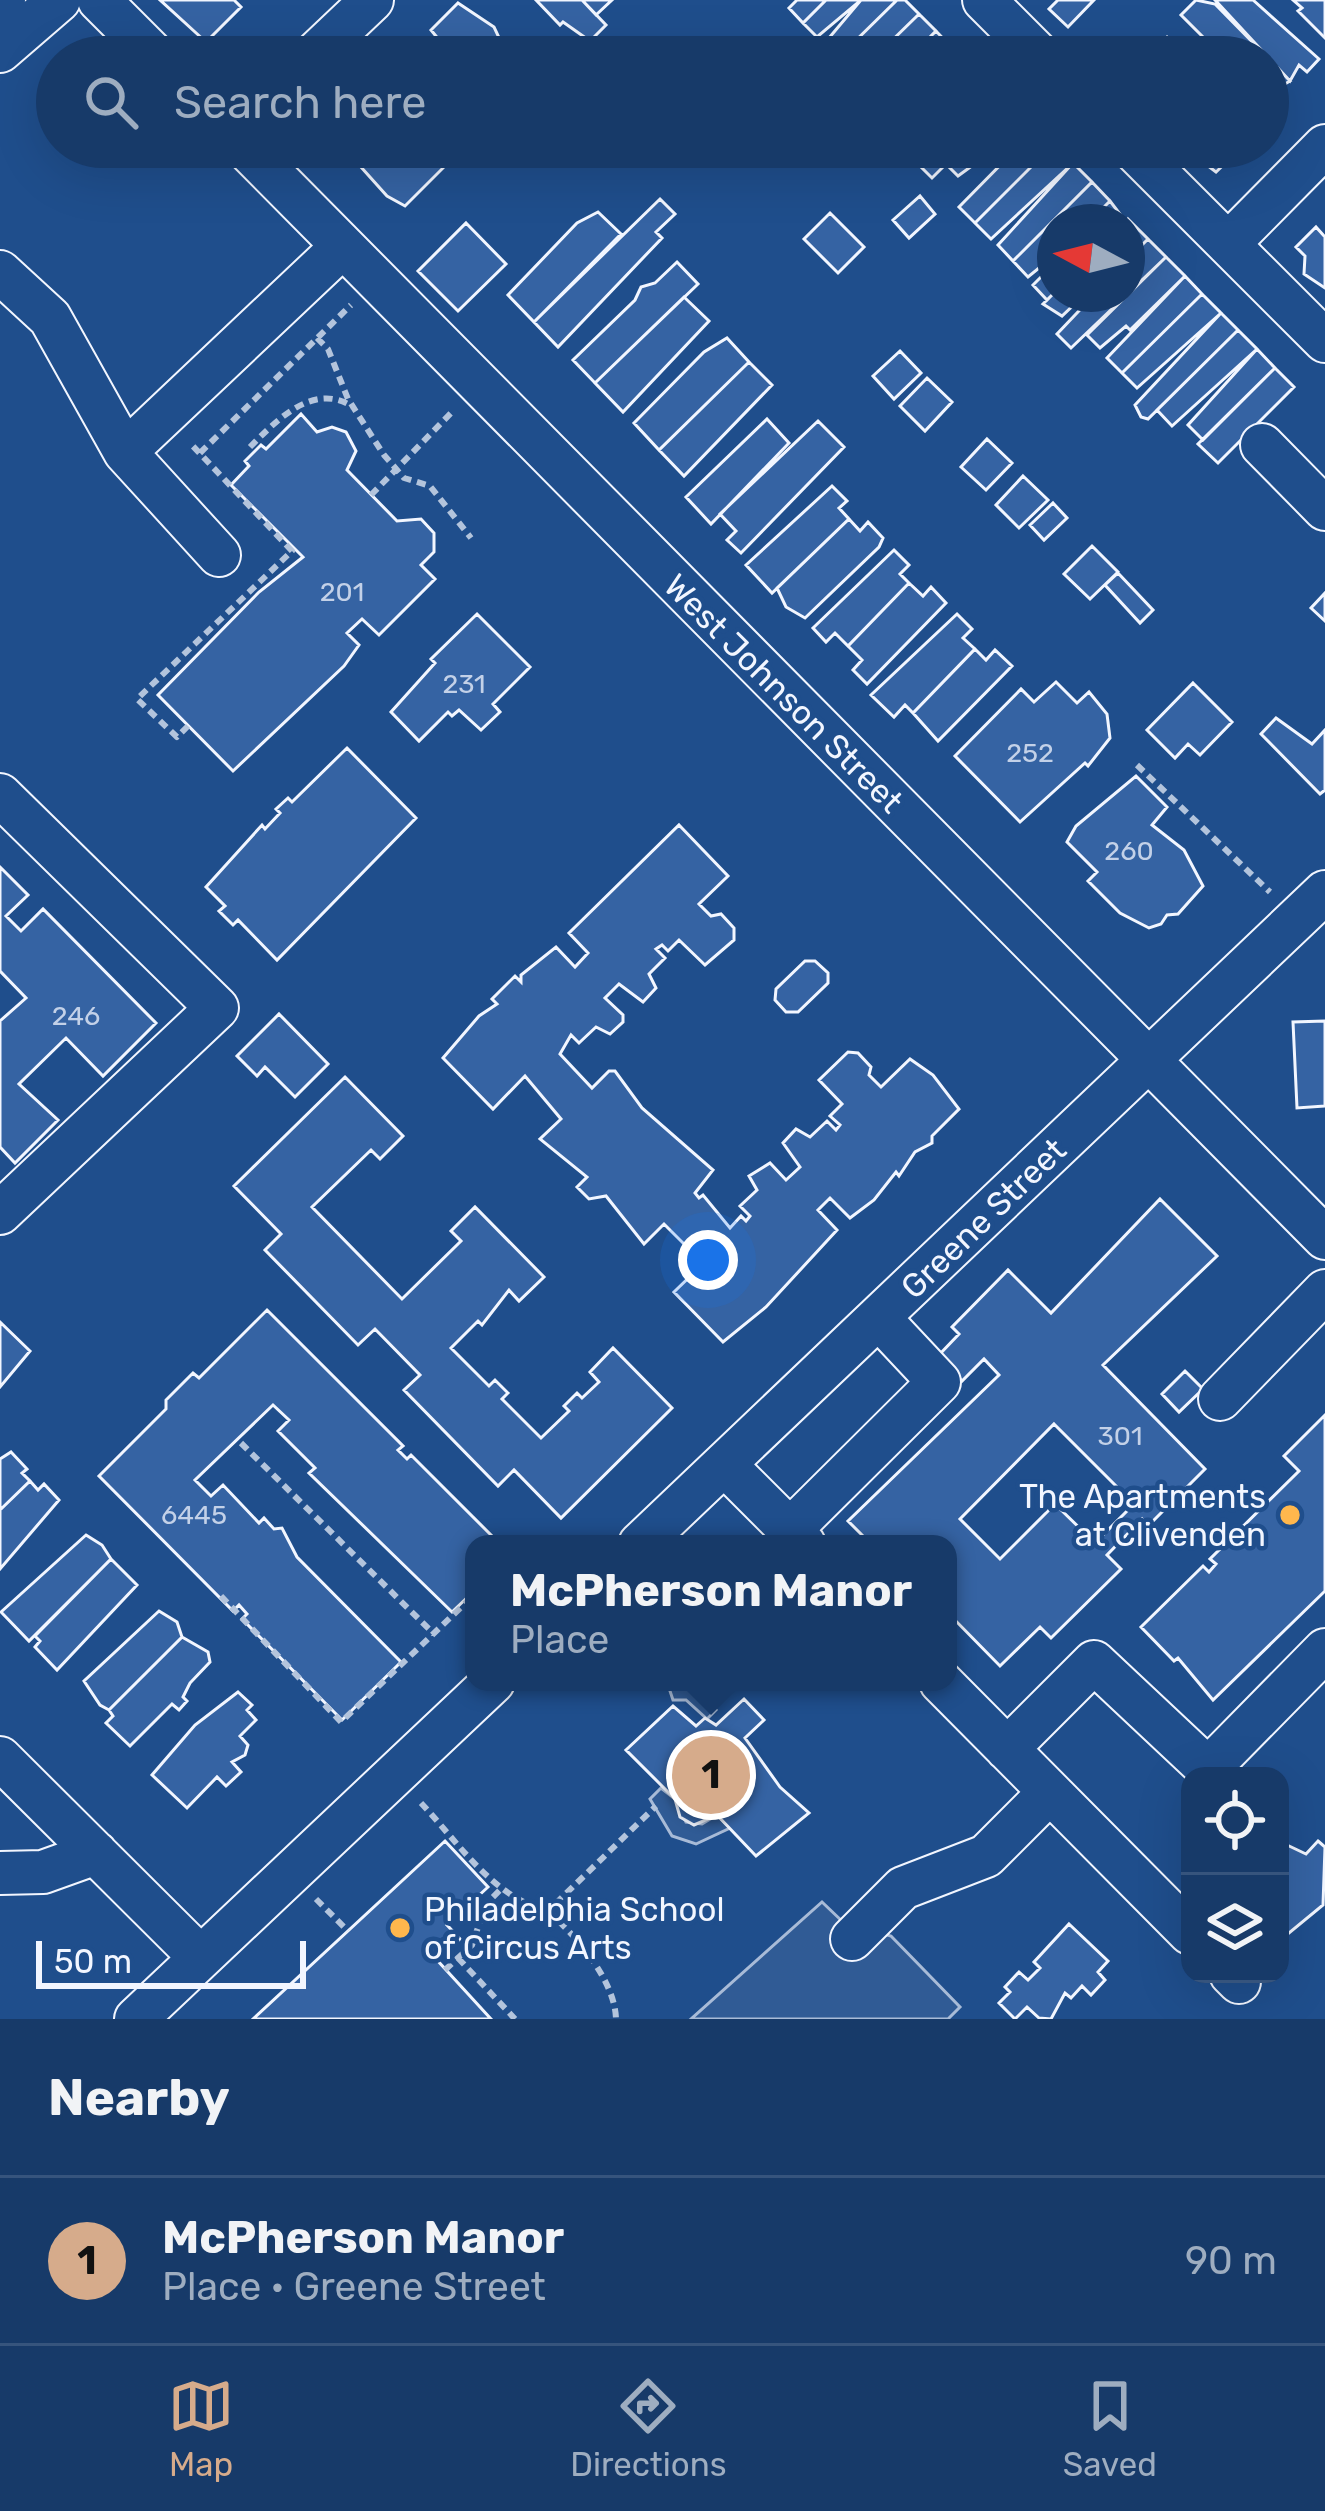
<!DOCTYPE html>
<meta charset="utf-8">
<style>
body{margin:0;font-family:Rubik,sans-serif;background:#244571;color:#f1f3f6}
.controls{position:absolute;right:36px;bottom:36px;display:grid;overflow:hidden;border-radius:24px;box-shadow:0 12px 48px #0002}
.controls button{width:108px;height:108px;display:grid;place-items:center;padding:0;border:0;border-bottom:3px solid #36547d;background:#173a69;color:#f1f3f6;font:60px sans-serif}
.compass{position:absolute;left:1037px;top:204px;width:108px;height:108px;border-radius:50%;background:#173a69;box-shadow:0 12px 48px #0002;rotate:277deg}
.scale{position:absolute;left:36px;bottom:30px;width:270px;box-sizing:border-box;padding-left:12px;border:6px solid #f2f6ff;border-top:0;font-size:33px;line-height:42px;white-space:nowrap;color:#f2f6ff;-webkit-text-stroke:9px #1f4e8c;paint-order:stroke}
.you{position:absolute;left:708px;top:1260px;width:42px;height:42px;margin:-30px;border:9px solid #fff;border-radius:50%;background:#1a73e8;box-shadow:0 0 0 18px #1a73e833}
.badge{display:grid;place-items:center;width:78px;height:78px;border-radius:50%;background:#d6ab8b;color:#111;font-size:39px;font-weight:700}
.pin{position:absolute;translate:-50% -50%;border:6px solid #fff;box-shadow:0 3px 12px #0006}
.popup{position:absolute;left:465px;top:1535px;width:492px;height:156px;box-sizing:border-box;display:grid;place-content:center;border-radius:24px;background:#173a69;filter:drop-shadow(0 3px 9px #0005);font-size:39px;white-space:nowrap;color:#9eadc0}
.popup b{font-size:45px;color:#f1f3f6}
.popup::after{content:'';position:absolute;left:50%;top:100%;margin-left:-24px;border:24px solid transparent;border-top-color:#173a69}
.list{margin:0;padding:0;list-style:none}
h2{display:flex;justify-content:space-between;align-items:center;height:156px;margin:0;padding:0 48px;font-size:51px}
h2 small{font-size:39px;font-weight:400;color:#9eadc0}
.list li{display:grid;grid-template-columns:78px 1fr auto;gap:36px;align-items:center;box-sizing:border-box;height:168px;padding:0 48px;border-top:3px solid #36547d}
.list b{display:block;font-size:45px;white-space:nowrap}
.list p{margin:0;font-size:39px;white-space:nowrap;color:#9eadc0}
.list em{font-size:39px;font-style:normal;color:#9eadc0}
.icon{flex:none;width:66px;height:66px;fill:none;stroke:currentColor;stroke-width:2;stroke-linecap:round;stroke-linejoin:round}
.map{position:relative;flex:none;width:1325px;height:2019px;overflow:hidden}
.search{position:absolute;background:#173a69;box-shadow:0 12px 48px #0002;left:36px;right:36px;top:36px;height:132px;display:flex;align-items:center;gap:30px;box-sizing:border-box;padding:0 42px;border-radius:66px;color:#9eadc0;font-size:45px}
.sheet{height:324px;background:#173a69}
nav{display:flex;justify-content:space-around;align-items:center;box-sizing:border-box;height:168px;border-top:3px solid #36547d;background:#173a69;font-size:33px;color:#9eadc0}
nav a{display:grid;justify-items:center;gap:6px}
nav .on{color:#d6ab8b}
.map>svg:first-child{display:block}
.built{fill:#305b95;stroke:#a8bbd7;stroke-width:3}
.building{fill:#3563a3;stroke:#f2f6ff;stroke-width:3;fill-rule:evenodd}
.lines{fill:none;stroke-linecap:round;stroke-linejoin:round}
.minor-casing{stroke:#f2f6ff;stroke-width:46}
.path{stroke:#b3c4dc;stroke-width:6;stroke-dasharray:9 6;stroke-linecap:butt}
.minor{stroke:#1f4e8c;stroke-width:42}
.poi-dot{fill:#ffb74d;stroke:#1f4e8c;stroke-width:4.5}
.labels{text-anchor:middle;stroke-width:9;stroke-linejoin:round;paint-order:stroke}
.number-label{font-size:27px;fill:#c3d1e8}
.street-label{font-size:33px;fill:#f2f6ff;stroke:#1f4e8c}
.poi-label{font-size:33px;fill:#f2f6ff;stroke:#1f4e8c;text-anchor:end}
</style>
<div class="map">
<svg width="1325" height="2019" viewBox="0 0 1325 2019">
<rect width="100%" height="100%" fill="#1f4e8c"/>
<path class="built" d="M 667,1682 L 693,1682 L 716,1710 L 707,1719 L 686,1700 L 673,1700 Z
M 661,1788 L 675,1799 L 686,1822 L 702,1824 L 717,1815 L 730,1828 L 696,1844 L 672,1836 L 650,1799 Z
M 822,1902 L 844,1923 L 891,1936 L 960,2007 L 948,2019 L 691,2019 Z"/>
<path class="building" d="M 160,0 L 234,0 L 241,7 L 206,42 Z
M 536,0 L 582,0 L 606,25 L 590,41 L 563,22 L 560,25 Z
M 582,0 L 612,0 L 596,15 Z
M 797,0 L 826,0 L 803,23 L 789,8 Z
M 826,0 L 861,0 L 817,37 L 803,23 Z
M 861,0 L 897,0 L 839,57 L 824,57 L 818,51 Z
M 897,0 L 905,0 L 919,14 L 876,56 L 872,51 L 866,57 L 839,57 Z
M 1058,0 L 1094,0 L 1068,27 L 1049,9 Z
M 1196,0 L 1215,4 L 1267,57 L 1215,56 L 1213,47 L 1181,15 Z
M 1215,0 L 1253,0 L 1319,59 L 1307,72 L 1299,65 L 1290,81 Z
M 1293,0 L 1325,0 L 1325,38 L 1298,11 L 1302,8 Z
M 458,3 L 494,27 L 502,44 L 497,49 L 509,57 L 453,57 L 431,30 Z
M 919,14 L 936,31 L 910,57 L 876,56 Z
M 936,31 L 953,49 L 945,57 L 910,57 Z
M 1167,37 L 1187,57 L 1156,57 L 1151,52 Z
M 1268,58 L 1290,81 L 1275,90 L 1281,96 L 1269,108 Z
M 343,147 L 430,147 L 445,166 L 405,206 L 387,196 Z
M 933,147 L 963,147 L 932,178 L 917,163 Z
M 963,147 L 998,147 L 958,176 L 946,164 Z
M 1018,147 L 1051,147 L 975,223 L 959,207 Z
M 1051,147 L 1060,147 L 1073,163 L 991,239 L 975,223 Z
M 1183,147 L 1237,147 L 1240,149 L 1216,172 Z
M 1073,163 L 1092,182 L 1013,261 L 998,245 Z
M 1092,182 L 1110,201 L 1089,222 L 1055,222 L 1055,255 L 1028,277 L 1013,261 Z
M 920,196 L 935,214 L 909,238 L 893,220 Z
M 660,199 L 675,214 L 656,232 L 662,238 L 558,347 L 534,322 Z
M 1110,201 L 1126,222 L 1089,222 Z
M 598,212 L 621,234 L 534,322 L 508,295 L 577,223 Z
M 830,213 L 864,247 L 838,273 L 804,239 Z
M 1128,219 L 1148,239 L 1127,260 L 1126,222 Z
M 466,223 L 506,264 L 458,311 L 418,271 Z
M 1316,227 L 1325,237 L 1325,288 L 1304,274 L 1305,256 L 1296,247 Z
M 1148,239 L 1166,257 L 1071,348 L 1057,334 L 1095,294 L 1127,294 L 1127,260 Z
M 1166,257 L 1185,276 L 1130,330 L 1126,326 L 1100,348 L 1087,335 Z
M 677,262 L 698,284 L 595,383 L 573,360 L 635,300 L 641,287 L 655,283 Z
M 1055,263 L 1055,292 L 1047,300 L 1033,285 Z
M 1185,276 L 1202,294 L 1122,373 L 1107,358 Z
M 1055,292 L 1055,294 L 1085,294 L 1062,316 L 1043,304 Z
M 1202,294 L 1221,313 L 1137,388 L 1122,373 Z
M 684,297 L 709,321 L 623,412 L 595,383 Z
M 1221,313 L 1238,330 L 1148,419 L 1141,417 L 1135,405 Z
M 1238,330 L 1257,349 L 1172,426 L 1157,410 Z
M 727,338 L 749,362 L 659,450 L 634,423 L 704,352 Z
M 1257,349 L 1275,368 L 1203,440 L 1188,425 Z
M 900,351 L 921,373 L 894,399 L 873,376 Z
M 749,362 L 772,385 L 684,476 L 659,450 Z
M 1275,368 L 1294,387 L 1218,463 L 1198,444 Z
M 927,378 L 952,402 L 925,431 L 900,406 Z
M 301,414 L 317,432 L 332,427 L 346,432 L 356,451 L 347,470 L 397,521 L 421,519 L 434,533 L 434,552 L 421,565 L 435,579 L 379,635 L 362,619 L 347,633 L 359,645 L 344,666 L 233,771 L 158,695 L 259,592 L 303,557 L 231,485 L 249,466 L 245,461 L 261,445 L 266,449 Z
M 767,419 L 789,443 L 711,524 L 686,497 Z
M 818,421 L 844,447 L 741,553 L 727,540 L 736,531 L 720,514 Z
M 987,439 L 1012,463 L 986,490 L 961,467 Z
M 1023,476 L 1048,500 L 1019,528 L 996,505 Z
M 832,486 L 847,501 L 839,508 L 849,519 L 772,593 L 746,565 Z
M 1053,503 L 1067,518 L 1044,540 L 1030,525 Z
M 849,519 L 860,531 L 868,522 L 883,538 L 879,547 L 805,618 L 786,607 L 777,588 Z
M 1092,546 L 1118,572 L 1090,599 L 1064,574 Z
M 894,550 L 909,565 L 900,574 L 909,583 L 848,646 L 835,633 L 826,642 L 813,628 Z
M 1118,573 L 1153,610 L 1140,623 L 1105,585 Z
M 909,583 L 923,596 L 931,587 L 946,603 L 867,684 L 853,670 L 862,660 L 848,646 Z
M 1325,593 L 1325,621 L 1311,608 Z
M 477,614 L 530,667 L 493,704 L 500,712 L 481,730 L 459,710 L 452,716 L 448,712 L 419,741 L 391,712 L 435,663 L 431,659 Z
M 957,614 L 972,629 L 963,638 L 975,649 L 913,713 L 905,705 L 894,717 L 871,695 Z
M 975,649 L 986,660 L 995,650 L 1012,666 L 938,741 L 913,713 Z
M 1056,682 L 1077,703 L 1089,692 L 1107,714 L 1110,738 L 1088,766 L 1085,763 L 1020,822 L 955,756 L 1021,689 L 1034,702 Z
M 1193,683 L 1232,722 L 1200,755 L 1188,744 L 1175,758 L 1147,730 Z
M 1276,718 L 1312,744 L 1325,730 L 1325,790 L 1320,794 L 1261,734 Z
M 347,748 L 416,818 L 277,960 L 238,920 L 233,925 L 219,911 L 225,906 L 206,887 L 262,825 L 265,829 L 280,813 L 276,809 L 288,798 L 292,802 Z
M 1136,776 L 1167,807 L 1152,825 L 1184,850 L 1203,886 L 1178,914 L 1167,915 L 1161,924 L 1149,928 L 1120,913 L 1088,881 L 1097,872 L 1067,842 L 1076,826 Z
M 679,825 L 728,876 L 699,904 L 711,916 L 721,914 L 734,928 L 734,940 L 705,965 L 679,940 L 668,951 L 662,945 L 656,949 L 665,958 L 649,974 L 656,988 L 643,1002 L 619,984 L 605,998 L 623,1015 L 623,1022 L 610,1034 L 596,1027 L 579,1043 L 571,1035 L 560,1054 L 592,1088 L 609,1071 L 615,1071 L 642,1108 L 713,1170 L 695,1193 L 699,1198 L 703,1195 L 730,1228 L 741,1216 L 746,1221 L 750,1216 L 740,1206 L 757,1190 L 749,1176 L 770,1163 L 786,1180 L 800,1167 L 783,1143 L 796,1129 L 810,1137 L 827,1121 L 836,1130 L 840,1125 L 830,1116 L 842,1104 L 819,1080 L 848,1052 L 858,1053 L 871,1067 L 869,1075 L 881,1087 L 910,1059 L 933,1075 L 959,1109 L 932,1136 L 932,1143 L 915,1152 L 899,1176 L 896,1172 L 874,1200 L 850,1218 L 830,1198 L 818,1210 L 837,1230 L 766,1307 L 723,1342 L 674,1292 L 707,1260 L 694,1246 L 690,1250 L 664,1224 L 644,1244 L 606,1196 L 589,1199 L 577,1187 L 587,1177 L 540,1139 L 561,1119 L 525,1076 L 493,1109 L 443,1058 L 479,1016 L 497,1004 L 492,999 L 515,976 L 521,982 L 521,975 L 556,947 L 575,967 L 588,953 L 569,933 Z
M 0,867 L 28,895 L 6,916 L 21,931 L 43,909 L 156,1023 L 103,1076 L 66,1038 L 19,1084 L 58,1120 L 15,1163 L 0,1147 L 0,1021 L 26,998 L 0,971 Z
M 805,961 L 815,961 L 828,973 L 828,983 L 798,1012 L 786,1012 L 775,1000 L 776,989 Z
M 279,1014 L 328,1064 L 295,1097 L 265,1067 L 257,1076 L 237,1056 Z
M 1325,1021 L 1325,1106 L 1297,1108 L 1293,1022 Z
M 345,1077 L 403,1136 L 380,1159 L 371,1150 L 312,1207 L 402,1299 L 461,1241 L 451,1231 L 475,1207 L 544,1277 L 519,1301 L 509,1290 L 482,1325 L 478,1321 L 451,1348 L 489,1386 L 495,1380 L 508,1393 L 502,1399 L 541,1438 L 569,1411 L 564,1406 L 577,1393 L 582,1398 L 599,1382 L 590,1372 L 613,1348 L 672,1408 L 561,1518 L 514,1470 L 498,1486 L 404,1390 L 420,1375 L 375,1329 L 358,1345 L 265,1250 L 281,1234 L 234,1186 Z
M 1160,1199 L 1217,1256 L 1103,1365 L 1205,1469 L 1148,1526 L 1142,1519 L 1107,1555 L 1121,1569 L 1051,1638 L 1040,1627 L 1000,1666 L 948,1613 L 948,1544 L 871,1544 L 848,1521 L 999,1375 L 984,1359 L 962,1381 L 938,1356 L 959,1334 L 952,1327 L 1008,1270 L 1051,1313 ZM 1054,1424 L 1134,1504 L 1095,1543 L 1055,1504 L 1000,1559 L 960,1519 Z
M 267,1310 L 403,1446 L 398,1450 L 407,1459 L 411,1455 L 500,1544 L 474,1544 L 474,1591 L 452,1612 L 309,1473 L 315,1468 L 278,1431 L 289,1420 L 273,1405 L 195,1480 L 211,1496 L 223,1485 L 259,1523 L 264,1518 L 274,1529 L 282,1528 L 297,1557 L 401,1662 L 342,1720 L 242,1619 L 247,1614 L 239,1605 L 233,1611 L 99,1476 L 166,1409 L 166,1400 L 193,1373 L 199,1378 Z
M 0,1322 L 30,1351 L 0,1387 Z
M 1185,1371 L 1203,1389 L 1179,1412 L 1162,1394 Z
M 1325,1415 L 1325,1591 L 1213,1700 L 1178,1658 L 1174,1661 L 1141,1627 L 1203,1566 L 1209,1572 L 1216,1564 L 1210,1559 L 1299,1471 L 1284,1456 Z
M 11,1452 L 27,1469 L 22,1473 L 30,1481 L 0,1510 L 0,1459 Z
M 30,1481 L 38,1490 L 44,1484 L 59,1500 L 0,1569 L 0,1510 Z
M 86,1535 L 102,1545 L 111,1559 L 29,1641 L 1,1612 Z
M 111,1559 L 137,1585 L 57,1670 L 35,1647 L 40,1641 L 35,1636 Z
M 159,1611 L 177,1622 L 182,1637 L 109,1710 L 100,1705 L 84,1681 Z
M 182,1637 L 208,1652 L 210,1662 L 190,1683 L 183,1697 L 187,1701 L 179,1710 L 172,1704 L 130,1746 L 106,1723 L 113,1716 L 109,1710 Z
M 238,1692 L 252,1705 L 247,1710 L 256,1720 L 240,1736 L 248,1745 L 245,1755 L 232,1762 L 241,1772 L 226,1786 L 217,1777 L 187,1808 L 152,1775 L 195,1725 Z
M 744,1699 L 764,1720 L 745,1738 L 780,1787 L 809,1813 L 756,1856 L 717,1815 L 694,1825 L 680,1817 L 675,1799 L 626,1750 L 673,1706 L 696,1726 L 705,1718 L 716,1725 Z
M 445,1841 L 488,1887 L 447,1925 L 460,1939 L 437,1960 L 491,2019 L 253,2019 Z
M 1318,1841 L 1325,1847 L 1323,1905 L 1283,1938 L 1280,1853 L 1287,1845 L 1306,1854 Z
M 1069,1924 L 1108,1961 L 1098,1972 L 1105,1980 L 1091,1995 L 1082,1986 L 1071,1998 L 1065,1993 L 1051,2019 L 1039,2018 L 1027,2007 L 1015,2019 L 999,2003 L 1010,1992 L 1005,1987 L 1019,1972 L 1028,1980 L 1040,1968 L 1034,1962 Z"/>
<g class="lines">
<defs>
<path id="minor" d="M 99,0 L 156,57
M 984,0 L 1041,57
M 0,4 L 4,0
M 0,51 L 59,0
M 312,57 L 372,0
M 245,147 L 1325,1238
M 1131,147 L 1325,341
M 1228,244 L 1325,146
M 0,272 L 50,318 L 125,452 L 219,555
M 1262,445 L 1325,509
M 125,452 L 342,247
M 0,795 L 217,1008 L 0,1213
M 1220,1399 L 1325,1291
M 725,1465 L 804,1544
M 790,1530 L 939,1382 L 879,1318
M 640,1544 L 1325,892
M 941,1682 L 1190,1933
M 1007,1749 L 1094,1662 L 1208,1769 L 1325,1650
M 0,1758 L 200,1957
M 0,1873 L 43,1872 L 96,1853
M 852,1939 L 903,1888 L 986,1856 L 1050,1792
M 1231,1974 L 1239,1982
M 136,2019 L 493,1682"/>
</defs>
<use href="#minor" class="minor-casing"/>
<path class="path" d="M 317,338 L 328,349 L 348,399 L 384,455 L 404,478 L 430,486 L 471,538
M 250,447 C 277,420 314,381 353,407
M 200,453 L 351,305
M 371,495 L 452,412
M 188,726 L 177,737 L 137,699 L 292,551 L 190,443
M 1137,765 L 1270,892
M 241,1443 L 434,1634
M 221,1596 L 341,1722 L 474,1595
M 421,1803 C 458,1842 493,1898 548,1911 L 656,1806
M 316,1899 L 348,1931
M 548,1911 C 576,1936 615,1980 616,2019
M 458,1958 L 515,2019
M 445,1970 L 472,1945 L 486,1904 L 501,1889"/>
<use href="#minor" class="minor"/>
</g>
<g class="poi-dot">
<circle cx="1290" cy="1515" r="12"/>
<circle cx="400" cy="1928" r="12"/>
</g>
<g class="labels">
<g class="number-label">
<text x="342" y="601">201</text>
<text x="464" y="693">231</text>
<text x="1030" y="762">252</text>
<text x="1129" y="860">260</text>
<text x="76" y="1025">246</text>
<text x="1120" y="1445">301</text>
<text x="194" y="1524">6445</text>
</g>
<g class="street-label">
<text transform="translate(784 693) rotate(45)" y="12">West Johnson Street</text>
<text transform="translate(983 1218) rotate(-44)" y="12">Greene Street</text>
</g>
<g class="poi-label">
<text x="1266" y="1508">The Apartments<tspan x="1266" dy="38">at Clivenden</tspan></text>
<text x="424" y="1921" text-anchor="start">Philadelphia School<tspan x="424" dy="38">of Circus Arts</tspan></text>
</g>
</g>
</svg>
<div class="controls">
<button><svg class="icon" aria-label="locate" viewBox="0 0 24 24"><circle cx="12" cy="12" r="6"/><path d="M12 2v4M12 18v4M2 12h4M18 12h4"/></svg></button>
<button><svg class="icon" aria-label="layers" viewBox="0 0 24 24"><path d="M12 4l9 5-9 5-9-5zM3 14l9 5 9-5"/></svg></button>
</div>
<svg class="compass" viewBox="-18 -18 36 36"><path d="M0-13l5 13h-10z" fill="#e53935"/><path d="M0 13l5-13h-10z" fill="#9eadc0"/></svg>
<div class="scale">50 m</div>
<div class="you"></div>
<div class="pin badge" style="left:711px;top:1775px">1</div>
<div class="popup"><b>McPherson Manor</b>Place</div>
<div class="search"><svg class="icon" aria-label="search" viewBox="0 0 24 24"><circle cx="10" cy="10" r="6"/><path d="M15 15l6 6"/></svg>Search here</div>
</div>
<section class="sheet">
<h2>Nearby<small></small></h2>
<ul class="list">
<li><span class="badge">1</span><div><b>McPherson Manor</b><p>Place · Greene Street</p></div><em>90 m</em></li>
</ul>
</section>
<nav>
<a class="on"><svg class="icon" aria-label="map" viewBox="0 0 24 24"><path d="M3 6l6-2 6 2 6-2v14l-6 2-6-2-6 2zM9 4v14M15 6v14"/></svg>Map</a>
<a><svg class="icon" aria-label="directions" viewBox="0 0 24 24"><path d="M12 3l9 9-9 9-9-9zM9 14v-3h6M13 9l2 2-2 2"/></svg>Directions</a>
<a><svg class="icon" aria-label="saved" viewBox="0 0 24 24"><path d="M7 4h10v16l-5-4-5 4z"/></svg>Saved</a>
</nav>
